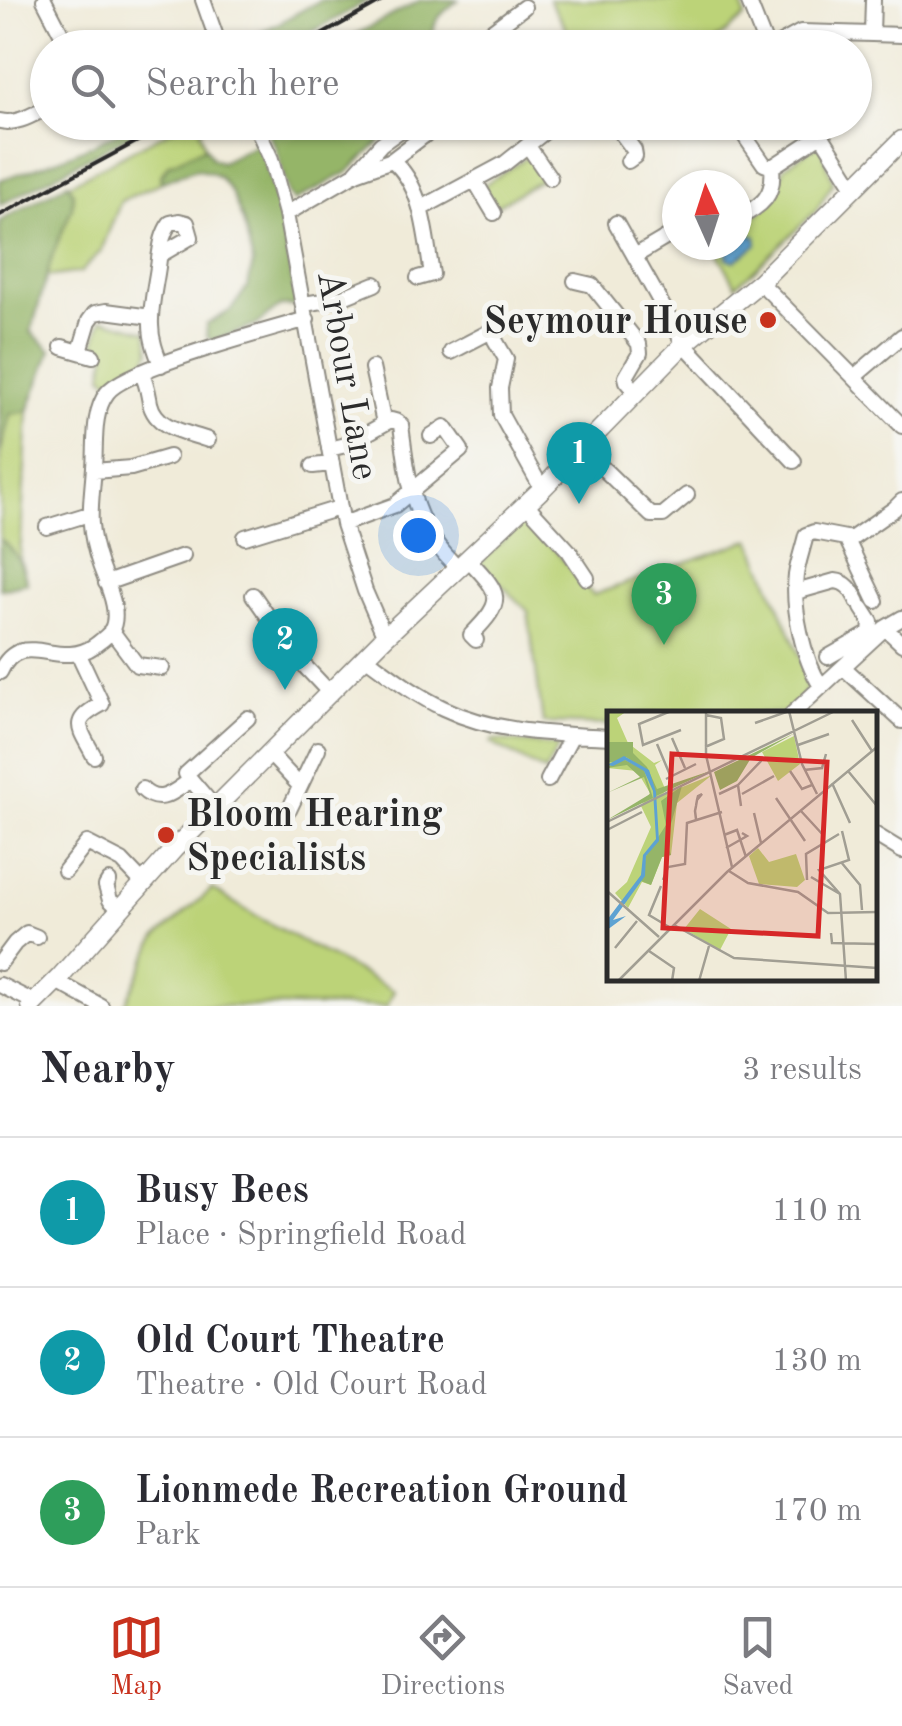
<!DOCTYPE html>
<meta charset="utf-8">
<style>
body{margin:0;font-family:"Old Standard TT",serif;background:#f7f7f7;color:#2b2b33}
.compass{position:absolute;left:662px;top:170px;width:90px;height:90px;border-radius:50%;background:#fff;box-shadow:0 2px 8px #0004;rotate:357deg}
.you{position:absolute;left:418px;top:535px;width:35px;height:35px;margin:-25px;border:8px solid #fff;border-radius:50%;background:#1a73e8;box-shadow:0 0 0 15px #1a73e833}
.badge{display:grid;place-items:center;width:65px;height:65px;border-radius:50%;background:#c8321e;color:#fff;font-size:32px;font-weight:700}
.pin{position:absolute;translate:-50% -82px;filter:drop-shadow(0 2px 5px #0008)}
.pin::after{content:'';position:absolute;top:52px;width:35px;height:30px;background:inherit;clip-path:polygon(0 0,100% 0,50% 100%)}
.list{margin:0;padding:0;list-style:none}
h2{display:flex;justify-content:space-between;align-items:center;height:130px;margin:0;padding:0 40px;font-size:42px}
h2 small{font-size:32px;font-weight:400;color:#7c7c81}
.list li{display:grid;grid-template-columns:65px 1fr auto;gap:30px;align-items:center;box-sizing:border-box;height:150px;padding:0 40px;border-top:2px solid #e1e1e2}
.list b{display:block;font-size:38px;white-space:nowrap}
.list p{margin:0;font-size:32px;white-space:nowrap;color:#7c7c81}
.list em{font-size:32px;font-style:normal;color:#7c7c81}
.icon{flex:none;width:55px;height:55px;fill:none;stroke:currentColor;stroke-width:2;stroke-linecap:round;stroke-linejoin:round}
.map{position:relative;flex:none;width:902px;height:1006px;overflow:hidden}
.search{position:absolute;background:#fff;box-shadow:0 2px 8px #0004;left:30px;right:30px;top:30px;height:110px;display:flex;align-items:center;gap:25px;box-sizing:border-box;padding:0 35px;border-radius:55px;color:#7c7c81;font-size:38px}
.sheet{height:580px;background:#fff}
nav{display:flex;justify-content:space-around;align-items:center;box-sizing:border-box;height:140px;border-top:2px solid #e1e1e2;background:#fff;font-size:28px;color:#7c7c81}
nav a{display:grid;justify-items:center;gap:5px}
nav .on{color:#c8321e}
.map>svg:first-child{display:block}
.green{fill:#bcd378;stroke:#747f52;stroke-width:2.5}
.forest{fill:#95b568;stroke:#60704a;stroke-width:2.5}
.water{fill:#5da2d2;stroke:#44667e;stroke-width:2.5}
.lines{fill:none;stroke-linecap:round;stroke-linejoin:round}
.minor-casing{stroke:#8e8b82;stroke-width:18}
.major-casing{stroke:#8e8b82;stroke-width:21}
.minor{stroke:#fff;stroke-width:14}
.major{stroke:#fff;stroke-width:18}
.rail{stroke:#2b2b2b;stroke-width:4}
.poi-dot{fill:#c8321e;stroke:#f6f6f2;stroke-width:4}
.labels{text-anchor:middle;stroke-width:10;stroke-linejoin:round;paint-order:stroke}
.poi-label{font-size:38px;font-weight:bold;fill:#2b2b2b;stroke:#f6f6f2;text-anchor:end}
.street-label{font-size:38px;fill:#2b2b2b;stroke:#f6f6f2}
.inset-road{fill:none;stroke:#a19e93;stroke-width:2.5}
.view{fill:#d62828;fill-opacity:0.15;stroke:#d62828;stroke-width:5}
.inset-edge{fill:none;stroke:#2b2b2b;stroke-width:5}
</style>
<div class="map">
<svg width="902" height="1006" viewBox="0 0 902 1006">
<rect width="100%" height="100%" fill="#f6f6f2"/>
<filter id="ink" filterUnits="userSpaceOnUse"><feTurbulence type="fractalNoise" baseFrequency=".01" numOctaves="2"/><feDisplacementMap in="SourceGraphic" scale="20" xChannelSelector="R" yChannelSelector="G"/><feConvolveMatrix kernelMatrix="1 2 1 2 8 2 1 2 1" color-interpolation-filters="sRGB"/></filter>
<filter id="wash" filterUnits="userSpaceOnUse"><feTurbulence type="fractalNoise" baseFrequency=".0048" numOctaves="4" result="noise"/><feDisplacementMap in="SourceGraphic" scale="40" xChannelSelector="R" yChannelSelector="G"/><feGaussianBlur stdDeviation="2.25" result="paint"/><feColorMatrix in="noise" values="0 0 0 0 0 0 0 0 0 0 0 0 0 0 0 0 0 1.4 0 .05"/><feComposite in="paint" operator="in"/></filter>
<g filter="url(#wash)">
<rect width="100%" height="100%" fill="#f0ebd9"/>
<path class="green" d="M 549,0 L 741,0 L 745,17 L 709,47 L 577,47 Z
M 184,123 L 213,123 L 200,130 L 205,147 L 168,165 L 160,177 L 162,182 L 121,201 L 101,251 L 81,272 L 46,277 L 31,332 L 51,350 L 28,411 L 20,559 L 27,583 L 0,589 L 0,221 Z
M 820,143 L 833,182 L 816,211 L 753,271 L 736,285 L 713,245 L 737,245 L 737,224 C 758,216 779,202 777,178 L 783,173 L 784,167 Z
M 532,154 L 546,176 L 495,207 L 482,186 Z
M 102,319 L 147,331 L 150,351 L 146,360 L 111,383 L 103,375 L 106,355 L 93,349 Z
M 527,517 L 593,595 L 751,539 L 810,680 C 807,694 797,703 787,713 L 610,714 L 609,725 L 543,723 L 528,611 L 479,563 Z
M 493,740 L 559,746 L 545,772 L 491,743 Z
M 212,889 L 254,915 L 394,991 L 387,1006 L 124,1006 L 156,938 Z"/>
<path class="forest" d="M 321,0 L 369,0 L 285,47 L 235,47 Z
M 421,0 L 458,0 C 450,7 439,14 435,24 C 432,33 434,39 430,47 L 332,47 Z
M 134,123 L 152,123 L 0,205 L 0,180 C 47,165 92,148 134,123 Z
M 263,123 L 378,123 L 386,136 L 348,172 L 294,201 L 288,193 L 276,148 Z
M 259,143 L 280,213 L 297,306 L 281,306 L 268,315 L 257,325 L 213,341 L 207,337 L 206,325 L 231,310 L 248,286 L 253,263 L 243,221 L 231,192 L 220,178 L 211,173 L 196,169 L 162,182 L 160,178 L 168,165 L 205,147 L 212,159 L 221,162 Z
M 68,183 L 73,193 L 72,208 L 53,254 L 31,332 L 51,350 L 28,411 L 10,414 L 0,454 L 0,221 Z
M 0,539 C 17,552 21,563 27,583 L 0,589 Z"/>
<path class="water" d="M 747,234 L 756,237 L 757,244 L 735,261 L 727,258 L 727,247 L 737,245 L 737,241 Z"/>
</g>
<g filter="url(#ink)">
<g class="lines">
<defs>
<path id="minor" d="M 44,0 L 69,48
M 203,0 L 220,48
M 748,0 L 767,48
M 872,34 L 902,35
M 561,41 L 565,48
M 469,48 L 524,7
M 772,48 L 801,32 L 872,34 L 873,0
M 0,121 C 17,125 32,115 48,107
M 254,122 L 271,159 L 286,214 L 343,524 L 365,591 L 385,637
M 613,122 L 634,150 L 635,156 L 628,161
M 735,122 L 764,164 L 772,167 L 821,135
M 813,122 L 854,187
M 528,146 L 550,178
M 392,160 L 442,122
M 356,172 L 381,144 L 412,122
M 475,181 L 494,213
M 420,209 L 504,164 L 557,122
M 286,214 L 356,173 L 392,160 C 424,187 425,236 432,274 L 418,278
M 737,219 C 761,205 775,198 772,167
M 616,223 L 684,344 L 794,461
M 160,255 L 191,237 L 187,223 L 179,221 L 170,223 C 162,234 161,245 159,259 C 157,280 150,304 151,325 C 151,339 156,352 161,365
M 635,256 L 677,231
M 575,281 L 592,285 L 639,344 L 640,353 L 626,377 L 627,381 L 637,393
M 760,282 L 902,426
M 304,304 L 341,298 L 375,284
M 494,316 L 495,340 L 506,359 L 500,388 L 501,415 L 542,489
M 62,347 L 93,356
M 80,351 L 89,321 L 95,313 L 106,311 L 151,317
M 451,352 L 495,329
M 372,368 L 384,423
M 141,372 C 147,383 148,392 150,403 C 156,429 186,432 208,440
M 854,377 L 902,336
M 329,449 L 346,445 L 391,420 L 398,422 L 401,425 C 409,485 412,525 459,569
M 583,449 L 651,515 L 663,515 L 687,495
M 313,466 L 331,464
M 94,471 L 131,468 L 169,457
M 526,504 L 569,551 L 587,578
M 343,524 L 395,505 L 461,450 L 445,427 L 431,436
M 47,527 L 89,514
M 245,537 L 339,508
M 847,540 L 876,601
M 469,560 C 501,594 506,600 471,635 L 476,640
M 106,583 L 183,556
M 796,592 L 835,581 C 848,582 852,591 858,602
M 253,595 L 298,659 L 329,692
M 902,618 L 885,628 L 902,644
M 111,630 L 137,665 L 162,668
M 79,655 L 102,704 C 69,722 79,727 94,756
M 365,657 C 390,675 415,695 443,708 C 495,733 552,734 610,737
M 828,657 L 870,633 L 871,622 L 862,608
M 843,667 L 902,721
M 0,672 C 21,626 58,671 94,646 C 99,642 107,637 111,631 C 122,612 106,583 100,565 C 86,523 91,509 94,467 C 96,444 92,413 107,393 C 125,368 270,330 307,319
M 821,686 C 803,659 792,608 796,575 C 798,562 803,548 806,535 L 814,532 L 851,539 L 894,509 L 902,501
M 792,714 L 885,628
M 269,753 L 300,786
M 548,780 L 572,735
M 142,789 C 160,807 174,791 191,780
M 215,808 L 186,774 L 248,718
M 289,810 L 318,749
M 874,834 L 902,851
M 65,871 L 87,843 L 122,861 L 142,882
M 109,881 L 106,886 L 110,900 L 119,908
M 0,963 L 15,943 L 27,933 L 37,937
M 56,981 L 101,1006
M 0,985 L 34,1002"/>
<path id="major" d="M 31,1006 L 60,977 L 174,849 L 385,637 L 542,489 L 684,344 L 760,282 L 902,140"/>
</defs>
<use href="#minor" class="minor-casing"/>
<use href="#major" class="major-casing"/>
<use href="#minor" class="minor"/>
<use href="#major" class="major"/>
<path class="rail" d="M 298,48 L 384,0
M 0,215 L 173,122"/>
</g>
</g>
<g class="poi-dot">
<circle cx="768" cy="320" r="10"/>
<circle cx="166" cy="835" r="10"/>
</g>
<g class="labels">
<g class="poi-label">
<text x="748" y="333">Seymour House</text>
<text x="186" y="826" text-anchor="start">Bloom Hearing<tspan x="186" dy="44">Specialists</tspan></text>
</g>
<g class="street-label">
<text transform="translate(349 375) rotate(80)" y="13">Arbour Lane</text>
</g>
</g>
<g transform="translate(607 711)">
<rect width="270" height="270" fill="#f0ebd9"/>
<path d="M 0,0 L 20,0 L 10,7 L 21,32 L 47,52 L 55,49 L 48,54 L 59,80 L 53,85 L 105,64 L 70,92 L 64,144 L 55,146 L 44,174 L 35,171 L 21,197 L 8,182 L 20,171 L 44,116 L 34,95 L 43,82 L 30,60 L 0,57 ZM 187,25 L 193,53 L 171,70 L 155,41 ZM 151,137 L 162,151 L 189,143 L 198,169 L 190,176 L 152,173 L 142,145 ZM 93,198 L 124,218 L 113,239 L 77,218 Z" fill="#bcd378"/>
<path d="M 188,22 L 144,47 L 130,70 L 113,79 L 107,61 ZM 0,31 L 26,31 L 26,42 L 40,56 L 50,78 L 103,60 L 49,85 L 41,60 L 19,46 L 9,51 L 18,49 L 37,59 L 46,87 L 0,109 L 43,83 L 37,66 L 0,82 L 33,66 L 20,54 L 0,57 L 8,51 L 0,51 ZM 75,75 L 59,130 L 64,144 L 55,146 L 44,174 L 34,170 L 39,145 L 59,114 L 54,90 Z" fill="#95b568"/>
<path d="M 17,45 L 42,59 L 49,81 L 52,130 L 39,145 L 38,165 L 6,209 L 19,205 L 0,219 L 0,209 L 34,164 L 36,144 L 49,128 L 46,80 L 37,60 L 18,49 L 6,55 L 0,54 Z" fill="#5da2d2"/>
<path class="inset-road" d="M 64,0 L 32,13 L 36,34 L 74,19M 99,0 L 99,44 L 125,156M 245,9 L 265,40M 148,12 L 182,0 L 195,53 L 210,83M 65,27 L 78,57M 50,33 L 63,64M 191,34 L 222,23M 98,36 L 117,28 L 114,7 L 99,4M 197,59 L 215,57 L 219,43M 183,60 L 195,78 L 205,74M 241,60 L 270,95M 59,68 L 89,53M 225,72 L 243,112M 131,74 L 155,49M 112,83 L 131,74 L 134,95M 135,83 L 167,65M 169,87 L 198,130M 194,100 L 217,125M 147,102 L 154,132M 89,108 L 88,100 L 89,95 L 90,89 L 91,85 L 95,83 L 90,89M 0,111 L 228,0M 0,119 L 35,101M 235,120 L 242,149 L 212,159 L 233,183 L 239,270M 117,124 L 130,119 L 139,146M 119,137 L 140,125 L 135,122M 234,151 L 253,174 L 255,199M 122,160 L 141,172 L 191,181 L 221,202 L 270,201M 204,166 L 233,183M 56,169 L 61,156 L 78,153 L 80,112 L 115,101M 200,169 L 199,143 L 232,123M 54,175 L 42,204 L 62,216M 0,180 L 52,226M 67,214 L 127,247 L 270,257M 224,222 L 225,232 L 270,233M 8,237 L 30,210M 42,240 L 67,257 L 65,270M 11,270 L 120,161 L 270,36M 92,270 L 102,235"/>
<path class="view" d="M 65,43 L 220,51 L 211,225 L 56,217 Z"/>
<rect width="270" height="270" class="inset-edge"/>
</g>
</svg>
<svg class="compass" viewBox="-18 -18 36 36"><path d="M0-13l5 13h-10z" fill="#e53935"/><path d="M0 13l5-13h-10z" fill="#7c7c81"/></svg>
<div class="you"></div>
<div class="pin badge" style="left:579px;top:504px;background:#0f9aa8">1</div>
<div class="pin badge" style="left:285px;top:690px;background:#0f9aa8">2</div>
<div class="pin badge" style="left:664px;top:645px;background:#2e9e5b">3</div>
<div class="search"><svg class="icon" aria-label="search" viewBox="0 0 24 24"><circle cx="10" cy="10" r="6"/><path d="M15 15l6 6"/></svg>Search here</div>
</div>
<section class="sheet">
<h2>Nearby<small>3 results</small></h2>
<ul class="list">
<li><span class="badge" style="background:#0f9aa8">1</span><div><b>Busy Bees</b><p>Place · Springfield Road</p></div><em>110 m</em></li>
<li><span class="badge" style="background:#0f9aa8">2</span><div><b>Old Court Theatre</b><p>Theatre · Old Court Road</p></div><em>130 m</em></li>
<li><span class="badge" style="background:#2e9e5b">3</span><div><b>Lionmede Recreation Ground</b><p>Park</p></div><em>170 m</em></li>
</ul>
</section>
<nav>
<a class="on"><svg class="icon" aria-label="map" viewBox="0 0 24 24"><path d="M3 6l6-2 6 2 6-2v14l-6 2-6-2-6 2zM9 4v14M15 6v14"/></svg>Map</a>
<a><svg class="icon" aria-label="directions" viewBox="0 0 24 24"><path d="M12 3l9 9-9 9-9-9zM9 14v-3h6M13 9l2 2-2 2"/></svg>Directions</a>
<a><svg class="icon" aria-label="saved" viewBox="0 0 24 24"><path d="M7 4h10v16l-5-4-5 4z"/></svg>Saved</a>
</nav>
